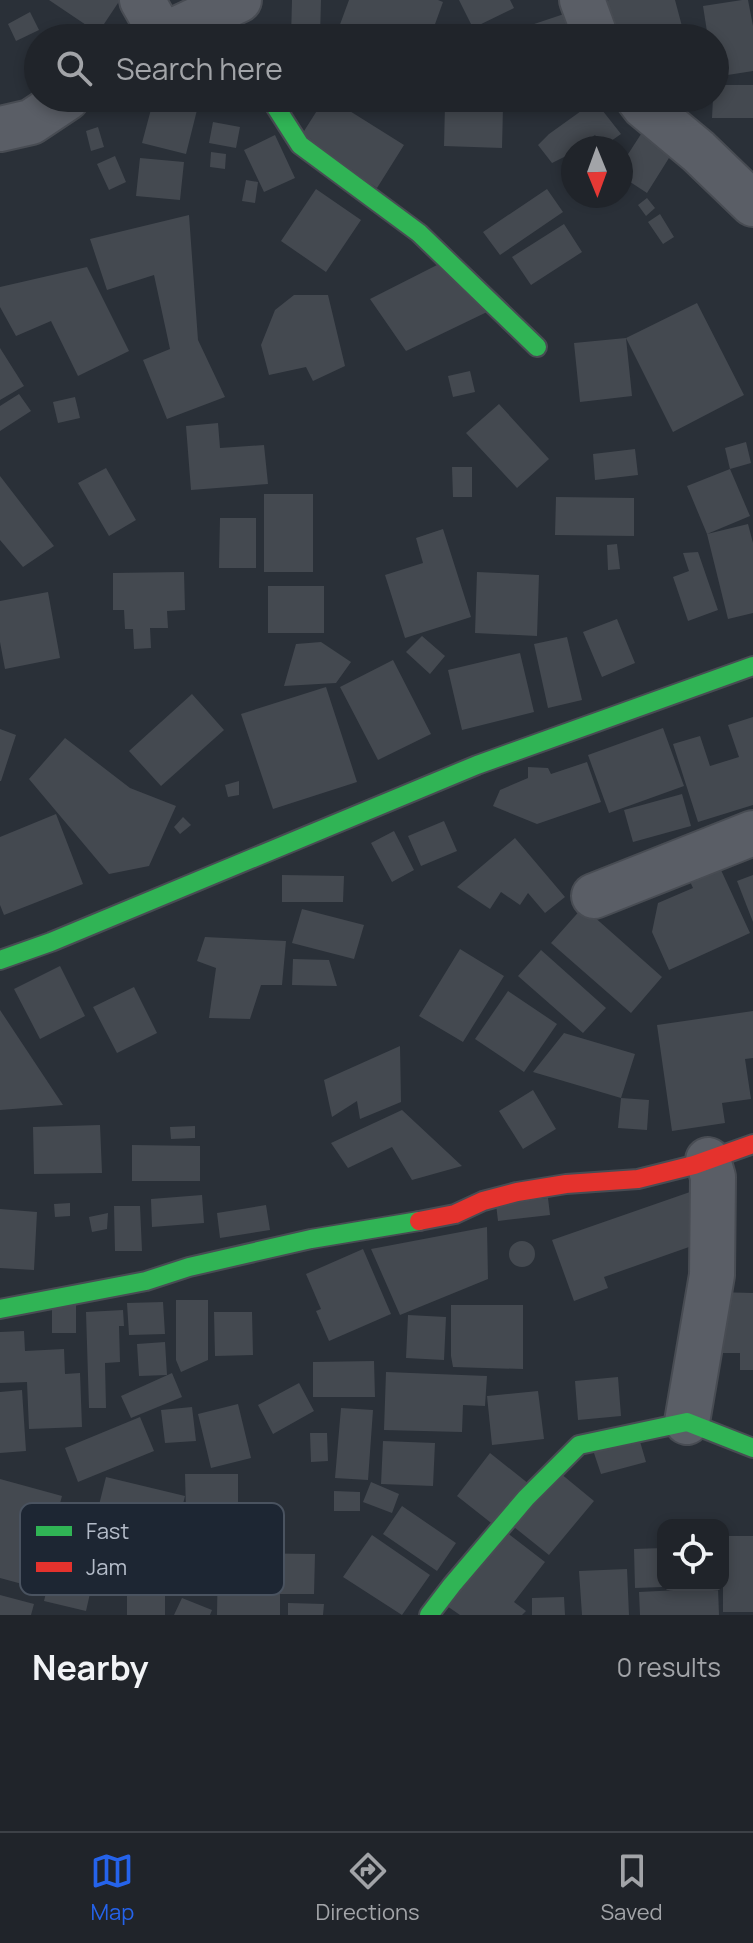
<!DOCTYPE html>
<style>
body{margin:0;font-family:Manrope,sans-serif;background:#282c32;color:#f1f3f6}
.controls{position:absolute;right:24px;bottom:24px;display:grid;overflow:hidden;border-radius:16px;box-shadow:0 4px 12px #0003}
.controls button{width:72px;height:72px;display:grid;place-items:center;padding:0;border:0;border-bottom:2px solid #3d4147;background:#20242a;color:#f1f3f6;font:40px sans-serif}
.compass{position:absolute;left:561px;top:136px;width:72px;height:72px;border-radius:50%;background:#20242a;box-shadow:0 4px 12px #0003;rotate:179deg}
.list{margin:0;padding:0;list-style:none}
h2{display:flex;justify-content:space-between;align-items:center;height:104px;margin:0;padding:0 32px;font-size:34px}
h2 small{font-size:26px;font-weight:400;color:#a2a4a8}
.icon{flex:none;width:44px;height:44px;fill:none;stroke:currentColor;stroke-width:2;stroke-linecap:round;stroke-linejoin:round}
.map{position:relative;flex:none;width:753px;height:1615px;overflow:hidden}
.search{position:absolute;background:#20242a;box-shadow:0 4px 12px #0003;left:24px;right:24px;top:24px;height:88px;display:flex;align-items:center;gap:20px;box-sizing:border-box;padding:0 28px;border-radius:44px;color:#a2a4a8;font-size:30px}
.sheet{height:216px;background:#20242a}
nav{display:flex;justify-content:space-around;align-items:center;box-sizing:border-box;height:112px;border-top:2px solid #3d4147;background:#20242a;font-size:22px;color:#a2a4a8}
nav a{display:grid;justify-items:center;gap:4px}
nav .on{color:#2563eb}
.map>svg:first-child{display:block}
.building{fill:#444950}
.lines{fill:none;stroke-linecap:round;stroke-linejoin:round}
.street-casing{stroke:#484c53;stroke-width:48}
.fast-casing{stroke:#484c53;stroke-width:22}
.jam-casing{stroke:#484c53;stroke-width:22}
.street{stroke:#5a5e66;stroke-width:44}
.fast{stroke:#30b455;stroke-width:18}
.jam{stroke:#e5322d;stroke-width:18}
.key{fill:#1d2633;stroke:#4a5360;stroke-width:2}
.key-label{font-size:22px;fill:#b4bcc9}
</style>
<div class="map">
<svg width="753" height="1615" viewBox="0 0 753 1615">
<rect width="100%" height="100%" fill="#2a3038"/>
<path class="building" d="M 49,0 L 120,0 L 98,33 Z
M 292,0 L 321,0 L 320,38 L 291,38 Z
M 349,0 L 438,0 L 443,2 L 430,38 L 335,38 Z
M 459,0 L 510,0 L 514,8 L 473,28 Z
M 609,0 L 675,0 L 683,30 L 653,38 L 612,38 L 602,2 Z
M 742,0 L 748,0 L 753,26 L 753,71 L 715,77 L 715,38 L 708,38 L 703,6 Z
M 30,12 L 39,30 L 16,41 L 8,24 Z
M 567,13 L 575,38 L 495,38 L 495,37 Z
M 715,85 L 753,85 L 753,118 L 712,118 L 713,98 L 715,98 Z
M 154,98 L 200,98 L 186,154 L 142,143 Z
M 325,98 L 329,98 L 404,145 L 377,188 L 299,139 Z
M 595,101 L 621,134 L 604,146 L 595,135 L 577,148 L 573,148 L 573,151 L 566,156 L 552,163 L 538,145 L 549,134 Z
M 445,105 L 503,107 L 502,148 L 444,146 Z
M 213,122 L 240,127 L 236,148 L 209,143 Z
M 98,127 L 104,147 L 91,151 L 86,131 Z
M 643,131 L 674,150 L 647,193 L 621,176 L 621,165 Z
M 275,135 L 295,178 L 264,192 L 244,150 Z
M 211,152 L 226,154 L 225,169 L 210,167 Z
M 115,156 L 126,182 L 109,190 L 97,164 Z
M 140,158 L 184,162 L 180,200 L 136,196 Z
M 246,180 L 258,182 L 255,203 L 242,201 Z
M 316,189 L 361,220 L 326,272 L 281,241 Z
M 547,189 L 563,212 L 500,255 L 483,232 Z
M 647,198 L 655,208 L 646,216 L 638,205 Z
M 660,214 L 674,237 L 663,244 L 648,222 Z
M 189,215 L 198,340 L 225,397 L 167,419 L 143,360 L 170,349 L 154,275 L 107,290 L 90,239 Z
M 564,224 L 582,252 L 531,285 L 512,257 Z
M 437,265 L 487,312 L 406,351 L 370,299 Z
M 87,267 L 129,351 L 78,376 L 51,321 L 16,336 L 0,307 L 0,287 Z
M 294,295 L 328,295 L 345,366 L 313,381 L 306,367 L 269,375 L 261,345 L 275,310 Z
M 697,303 L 744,395 L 673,432 L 626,338 Z
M 626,338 L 632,396 L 580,402 L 574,343 Z
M 0,348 L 24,386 L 0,400 Z
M 470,371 L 475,392 L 453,397 L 448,376 Z
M 19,394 L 31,411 L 0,431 L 0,406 Z
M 75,397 L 80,418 L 58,423 L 53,402 Z
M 499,404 L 549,459 L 517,488 L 466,433 Z
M 218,423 L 220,448 L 264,445 L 268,484 L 191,490 L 186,426 Z
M 746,442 L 751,463 L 730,469 L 725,448 Z
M 635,449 L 638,475 L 595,480 L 593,454 Z
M 452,467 L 472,467 L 472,497 L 453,497 Z
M 106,468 L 136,520 L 109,536 L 78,483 Z
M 730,469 L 750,516 L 707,534 L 748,524 L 753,543 L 753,613 L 728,619 L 707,534 L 687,486 Z
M 0,476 L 54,546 L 23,567 L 0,540 Z
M 264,494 L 313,494 L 313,572 L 264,572 Z
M 556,497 L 634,498 L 634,536 L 555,535 Z
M 220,518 L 256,518 L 256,568 L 219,568 Z
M 443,529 L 471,617 L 405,638 L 385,575 L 423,563 L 416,538 Z
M 617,544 L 620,569 L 608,570 L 607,545 Z
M 698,552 L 718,610 L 688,621 L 673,577 L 689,571 L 683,553 Z
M 184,572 L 185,610 L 167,611 L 168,628 L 150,628 L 151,648 L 134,649 L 133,629 L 125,629 L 124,610 L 113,610 L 113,573 Z
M 477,572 L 539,575 L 537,636 L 475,633 Z
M 268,586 L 324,586 L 324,633 L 268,633 Z
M 48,592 L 60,658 L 5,669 L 0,642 L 0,601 Z
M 617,619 L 635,663 L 602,677 L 583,632 Z
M 422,636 L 445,656 L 430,674 L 406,652 Z
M 567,637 L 582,700 L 548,708 L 534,644 Z
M 321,642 L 351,662 L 336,683 L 284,686 L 296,644 Z
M 520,653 L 534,712 L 462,730 L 448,670 Z
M 393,660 L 431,734 L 378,760 L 340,687 Z
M 326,687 L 357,782 L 273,809 L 241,714 Z
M 192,694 L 224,730 L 161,786 L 129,751 Z
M 753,717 L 753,805 L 698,822 L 673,744 L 700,736 L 710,766 L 739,757 L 728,725 Z
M 663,728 L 684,786 L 609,813 L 588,755 Z
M 0,729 L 16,735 L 1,781 L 0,781 Z
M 65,738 L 130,788 L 176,806 L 149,866 L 109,874 L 29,779 Z
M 587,762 L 601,802 L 537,824 L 493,806 L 500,790 L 528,778 L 528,767 L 548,768 L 551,774 Z
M 239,781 L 239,795 L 228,797 L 225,785 Z
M 682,794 L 691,826 L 633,842 L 624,810 Z
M 56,814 L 83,884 L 4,915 L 0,905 L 0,837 Z
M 183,817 L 191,825 L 180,834 L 174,827 Z
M 444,821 L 457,851 L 421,866 L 408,836 Z
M 394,831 L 414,870 L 392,882 L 371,843 Z
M 515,838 L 565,897 L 545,913 L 528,893 L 520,905 L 501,892 L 490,909 L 457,887 Z
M 715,857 L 750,933 L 669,970 L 652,932 L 658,903 L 693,888 L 685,871 Z
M 282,875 L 344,876 L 343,902 L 282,902 Z
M 753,875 L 753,922 L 737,881 Z
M 583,907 L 662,977 L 631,1013 L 551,943 Z
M 302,909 L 364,925 L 354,959 L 292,943 Z
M 205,937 L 286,941 L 282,985 L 261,985 L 250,1019 L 209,1018 L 216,968 L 197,961 Z
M 460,949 L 504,976 L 463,1042 L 419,1016 Z
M 541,950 L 606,1008 L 583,1033 L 518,976 Z
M 293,959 L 329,960 L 337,986 L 292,985 Z
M 60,966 L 85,1016 L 40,1039 L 14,989 Z
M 134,987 L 157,1033 L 117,1053 L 93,1007 Z
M 508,991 L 557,1024 L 524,1072 L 475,1039 Z
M 0,1010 L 63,1105 L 0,1110 Z
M 753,1011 L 753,1058 L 745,1059 L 751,1099 L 722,1103 L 725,1123 L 672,1131 L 657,1025 Z
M 564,1033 L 635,1054 L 621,1098 L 533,1072 Z
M 400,1046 L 401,1102 L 360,1119 L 357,1101 L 332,1117 L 324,1080 Z
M 533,1090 L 556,1129 L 523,1149 L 499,1111 Z
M 621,1098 L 649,1100 L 647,1130 L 618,1128 Z
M 402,1110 L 462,1166 L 412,1180 L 392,1147 L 348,1168 L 331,1143 Z
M 100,1125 L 102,1173 L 34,1174 L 33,1127 Z
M 195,1126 L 195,1138 L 171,1139 L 170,1127 Z
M 132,1145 L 200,1146 L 200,1181 L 132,1181 Z
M 690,1192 L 706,1241 L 604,1277 L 608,1288 L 574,1301 L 552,1240 Z
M 202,1195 L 204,1223 L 152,1227 L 151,1199 Z
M 548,1198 L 550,1215 L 498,1221 L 496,1204 Z
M 70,1203 L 70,1216 L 55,1217 L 54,1204 Z
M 266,1205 L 270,1230 L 220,1238 L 217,1213 Z
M 114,1206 L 140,1206 L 142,1251 L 115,1251 Z
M 0,1209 L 37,1212 L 34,1270 L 0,1268 Z
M 108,1213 L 107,1229 L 92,1232 L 89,1217 Z
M 487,1227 L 488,1279 L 400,1315 L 371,1249 Z
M509 1254a13 13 0 1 1 26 0a13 13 0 1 1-26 0Z
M 363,1249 L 391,1314 L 329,1341 L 316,1311 L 321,1309 L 306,1274 Z
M 715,1292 L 753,1293 L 753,1370 L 740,1370 L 740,1353 L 714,1353 Z
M 176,1300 L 208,1300 L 208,1360 L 181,1372 L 176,1360 Z
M 52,1302 L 76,1302 L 76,1333 L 52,1333 Z
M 163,1302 L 165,1334 L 129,1335 L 127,1303 Z
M 451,1305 L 523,1305 L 523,1369 L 453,1367 L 451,1356 Z
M 123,1310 L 124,1326 L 119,1326 L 120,1362 L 105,1363 L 106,1408 L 89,1408 L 86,1312 Z
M 214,1312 L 252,1312 L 253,1355 L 215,1356 Z
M 408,1315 L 446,1317 L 444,1360 L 406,1358 Z
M 24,1331 L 25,1351 L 64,1349 L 65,1374 L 80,1373 L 82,1427 L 29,1429 L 27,1382 L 0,1383 L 0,1332 Z
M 165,1342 L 167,1375 L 139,1376 L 137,1344 Z
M 374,1361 L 375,1397 L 313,1397 L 313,1362 Z
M 386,1372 L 487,1376 L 485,1406 L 463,1405 L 462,1432 L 384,1430 Z
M 172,1373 L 182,1397 L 131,1418 L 121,1396 Z
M 618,1377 L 621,1416 L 578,1420 L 575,1381 Z
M 299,1383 L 314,1411 L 273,1434 L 258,1405 Z
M 22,1390 L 26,1451 L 0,1453 L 0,1392 Z
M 538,1391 L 544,1439 L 492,1445 L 487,1396 Z
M 238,1404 L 251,1458 L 211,1468 L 198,1414 Z
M 192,1407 L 196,1441 L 165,1443 L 161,1410 Z
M 341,1408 L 373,1410 L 368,1480 L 335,1478 Z
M 140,1417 L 154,1451 L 78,1482 L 65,1448 Z
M 310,1433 L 327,1433 L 328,1461 L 311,1462 Z
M 639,1438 L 646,1462 L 601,1474 L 593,1450 Z
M 383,1441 L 435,1443 L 433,1486 L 381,1484 Z
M 490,1453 L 529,1484 L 495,1526 L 457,1496 Z
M 560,1473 L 594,1501 L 549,1555 L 514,1527 Z
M 185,1474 L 238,1474 L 238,1511 L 186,1511 Z
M 106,1477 L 185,1496 L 176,1532 L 97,1513 Z
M 0,1479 L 62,1496 L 37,1588 L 0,1578 Z
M 371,1482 L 399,1494 L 392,1513 L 363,1502 Z
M 334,1491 L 360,1492 L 360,1511 L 334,1511 Z
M 402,1506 L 456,1543 L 437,1571 L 383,1534 Z
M 61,1531 L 102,1541 L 86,1611 L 44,1601 Z
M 506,1532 L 545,1562 L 514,1602 L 526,1611 L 522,1615 L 460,1615 L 447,1606 Z
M 372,1535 L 430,1575 L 402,1615 L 343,1577 Z
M 723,1536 L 753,1536 L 753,1612 L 723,1612 Z
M 105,1543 L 123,1543 L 123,1596 L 105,1596 Z
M 663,1548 L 663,1587 L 635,1588 L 634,1549 Z
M 218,1553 L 315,1554 L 314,1594 L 280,1594 L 280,1615 L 217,1615 Z
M 127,1555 L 165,1555 L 165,1615 L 127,1615 Z
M 627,1569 L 629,1615 L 582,1615 L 579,1571 Z
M 718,1588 L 719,1615 L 640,1615 L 639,1592 Z
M 0,1595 L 34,1604 L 31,1615 L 0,1615 Z
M 564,1597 L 565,1615 L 532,1615 L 532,1598 Z
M 182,1598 L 212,1610 L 210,1615 L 174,1615 Z
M 288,1603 L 324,1604 L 323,1615 L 288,1615 Z"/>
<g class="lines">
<defs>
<path id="street" d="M 142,0 L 162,35
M 582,0 L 596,38
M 158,38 L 239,0
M 638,98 L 644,106 L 698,151 L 753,204
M 0,129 L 31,122 L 67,98
M 594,896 L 753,833
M 687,1422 L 712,1275 L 713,1177 L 708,1160"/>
<path id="fast" d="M 270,98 L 300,145 L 419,233 L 537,347
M 0,960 L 51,942 L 477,765 L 753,666
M 0,1309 L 146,1281 L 189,1267 L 311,1239 L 419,1221
M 429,1615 L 452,1585 L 526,1498 L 579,1445 L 687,1422 L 753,1448"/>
<path id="jam" d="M 419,1221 L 455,1214 L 483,1201 L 517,1192 L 566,1184 L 638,1179 L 694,1165 L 753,1144"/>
</defs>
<use href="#street" class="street-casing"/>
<use href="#fast" class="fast-casing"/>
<use href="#jam" class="jam-casing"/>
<use href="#street" class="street"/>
<use href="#fast" class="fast"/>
<use href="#jam" class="jam"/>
</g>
<rect x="20" y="1503" width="264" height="92" rx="12" class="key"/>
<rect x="36" y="1526" width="36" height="10" fill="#30b455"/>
<rect x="36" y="1562" width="36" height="10" fill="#e5322d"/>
<g class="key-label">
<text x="86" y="1539">Fast</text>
<text x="86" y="1575">Jam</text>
</g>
</svg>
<div class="controls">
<button><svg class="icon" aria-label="locate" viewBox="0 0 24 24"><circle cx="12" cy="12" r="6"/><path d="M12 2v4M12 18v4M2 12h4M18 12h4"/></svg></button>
</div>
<svg class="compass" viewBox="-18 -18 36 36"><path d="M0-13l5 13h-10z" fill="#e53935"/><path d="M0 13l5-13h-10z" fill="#a2a4a8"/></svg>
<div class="search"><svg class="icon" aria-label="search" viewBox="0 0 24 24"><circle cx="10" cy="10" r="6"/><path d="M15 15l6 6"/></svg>Search here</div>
</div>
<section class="sheet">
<h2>Nearby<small>0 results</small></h2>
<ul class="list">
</ul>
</section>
<nav>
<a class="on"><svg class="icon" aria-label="map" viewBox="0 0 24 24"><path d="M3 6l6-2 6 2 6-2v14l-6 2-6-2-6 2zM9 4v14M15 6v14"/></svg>Map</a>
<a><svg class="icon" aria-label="directions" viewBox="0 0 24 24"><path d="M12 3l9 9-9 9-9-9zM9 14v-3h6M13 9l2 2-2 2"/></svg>Directions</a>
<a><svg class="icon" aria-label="saved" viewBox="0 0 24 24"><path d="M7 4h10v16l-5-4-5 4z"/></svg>Saved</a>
</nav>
